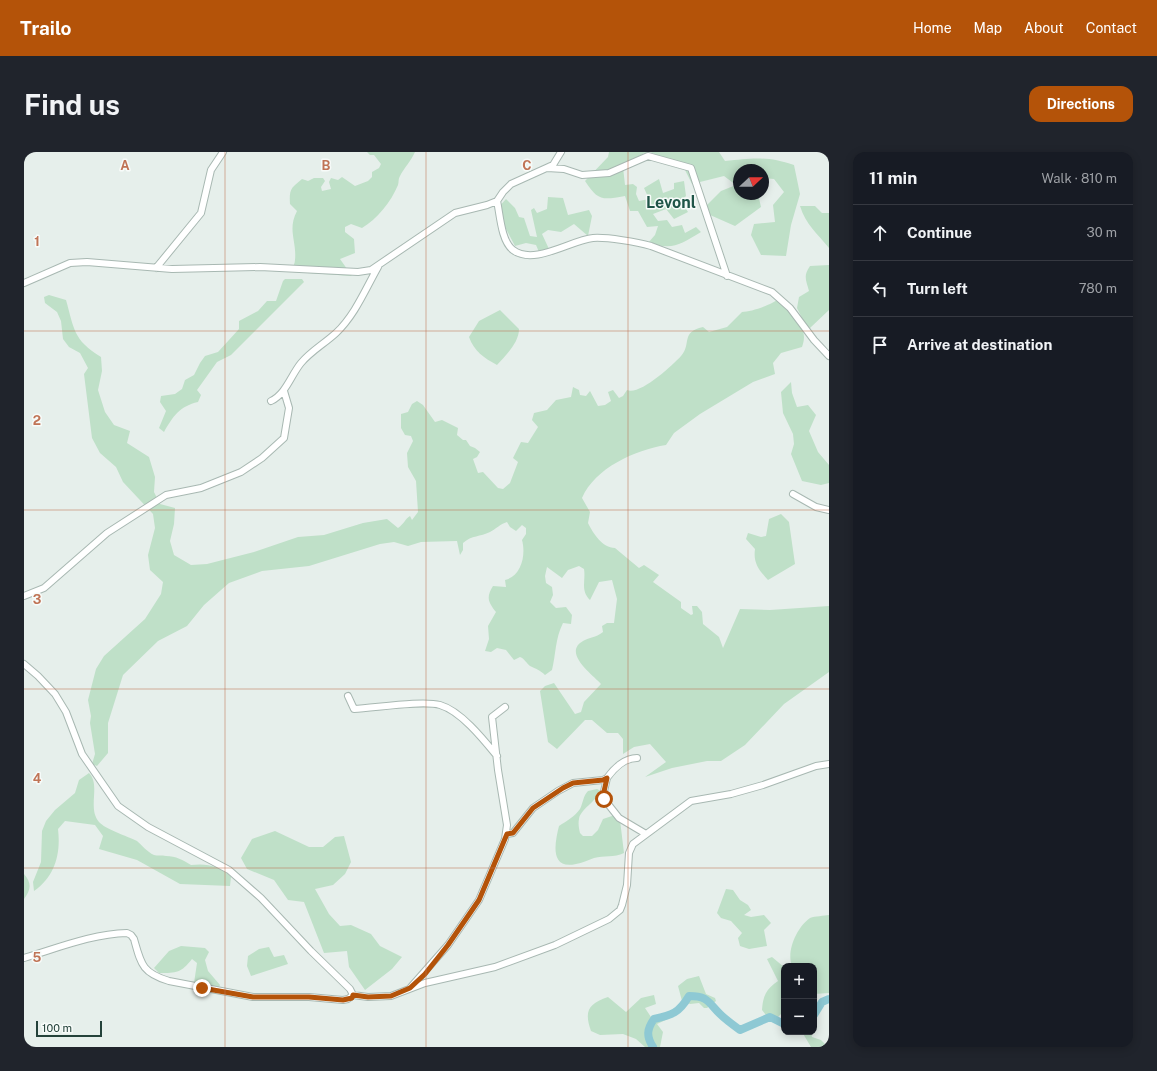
<!DOCTYPE html>
<meta charset="utf-8">
<style>
body{margin:0;font-family:"Public Sans",sans-serif;background:#20242c;color:#f1f3f6}
.controls{position:absolute;right:12px;bottom:12px;display:grid;overflow:hidden;border-radius:8px;box-shadow:0 2px 10px #0003}
.controls button{width:36px;height:36px;display:grid;place-items:center;padding:0;border:0;border-bottom:1px solid #363941;background:#171b24;color:#f1f3f6;font:20px sans-serif}
.compass{position:absolute;left:709px;top:12px;width:36px;height:36px;border-radius:50%;background:#171b24;box-shadow:0 2px 10px #0003;rotate:68deg}
.scale{position:absolute;left:12px;bottom:10px;width:66px;box-sizing:border-box;padding-left:4px;border:2px solid #24423a;border-top:0;font-size:11px;line-height:14px;white-space:nowrap;color:#24423a;-webkit-text-stroke:3px #f7fbf9;paint-order:stroke}
.stop{position:absolute;width:12px;height:12px;margin:-9px;border:3px solid #b45309;border-radius:50%;background:#fff}
.stop.end{background:#b45309;border-color:#fff;box-shadow:0 1px 4px #0008}
.list{margin:0;padding:0;list-style:none}
h2{display:flex;justify-content:space-between;align-items:center;height:52px;margin:0;padding:0 16px;font-size:17px}
h2 small{font-size:13px;font-weight:400;color:#9ea1a6}
.list li{display:grid;grid-template-columns:26px 1fr auto;gap:12px;align-items:center;box-sizing:border-box;height:56px;padding:0 16px;border-top:1px solid #363941}
.list b{display:block;font-size:15px;white-space:nowrap}
.list em{font-size:13px;font-style:normal;color:#9ea1a6}
.icon{flex:none;width:22px;height:22px;fill:none;stroke:currentColor;stroke-width:2;stroke-linecap:round;stroke-linejoin:round}
.map{position:relative;flex:none;width:805px;height:895px;overflow:hidden;border-radius:12px}
header{display:flex;align-items:center;gap:24px;box-sizing:border-box;height:56px;padding:0 20px;background:#b45309;color:#fff}
header strong{font-size:19px}
nav{display:flex;gap:22px;margin-inline-start:auto;font-size:14px}
.intro{display:flex;align-items:center;justify-content:space-between;box-sizing:border-box;height:96px;padding:0 24px}
h1{margin:0;font-size:28px}
.button{padding:10px 18px;border-radius:12px;background:#b45309;color:#fff;font-size:14px;font-weight:700}
main{display:flex;gap:24px;padding:0 24px}
aside{flex:1;background:#171b24;border-radius:12px;box-shadow:0 2px 10px #0003}
.map>svg:first-child{display:block}
.green{fill:#bfe0c8}
.lines{fill:none;stroke-linecap:round;stroke-linejoin:round}
.river{stroke:#8ec9d4;stroke-width:8}
.minor-casing{stroke:#a8b8b2;stroke-width:8}
.minor{stroke:#fff;stroke-width:6}
.route{stroke:#b45309;stroke-width:5}
.grid{fill:none;stroke:#c07456;stroke-width:1;stroke-opacity:0.55}
.labels{text-anchor:middle;stroke-width:3;stroke-linejoin:round;paint-order:stroke}
.quarter-label{font-size:16px;font-weight:bold;fill:#1f5548;stroke:#f7fbf9}
.grid-label{font-size:13px;text-anchor:middle;font-weight:bold;fill:#c07456;stroke:#f7fbf9;stroke-width:3;stroke-linejoin:round;paint-order:stroke}
</style>
<header>
<strong>Trailo</strong>
<nav><a>Home</a><a>Map</a><a>About</a><a>Contact</a></nav>
</header>
<div class="intro"><h1>Find us</h1><a class="button">Directions</a></div>
<main>
<div class="map">
<svg width="805" height="895" viewBox="0 0 805 895">
<rect width="100%" height="100%" fill="#e6efeb"/>
<path class="green" d="M 343,0 L 391,0 C 387,9 380,16 376,24 C 374,27 375,30 374,33 C 367,50 353,67 338,76 L 327,72 L 321,75 L 321,80 L 330,87 L 331,101 L 316,107 L 328,124 L 269,120 C 268,115 271,112 271,108 C 273,89 263,78 273,59 L 266,52 C 265,37 267,36 278,27 L 284,29 L 290,26 L 299,26 L 301,29 L 297,35 L 298,39 L 307,37 L 305,30 L 307,26 L 314,28 L 318,25 L 331,34 L 344,29 L 348,25 L 348,20 L 355,16 L 357,12 L 350,3 L 346,3 Z
M 585,0 L 695,0 L 701,9 C 729,6 743,4 770,13 L 776,42 L 767,73 L 762,104 L 737,103 L 727,83 L 730,72 L 751,70 L 749,53 L 760,40 L 750,27 L 739,26 L 739,18 L 715,18 L 715,42 L 734,42 L 737,55 L 711,74 L 677,59 L 697,39 L 712,33 L 700,24 L 668,32 L 660,16 L 626,0 L 620,1 L 599,15 L 601,33 L 609,32 L 613,35 L 612,42 L 615,49 L 625,47 L 620,36 L 635,27 L 639,41 L 650,37 L 650,31 L 660,29 L 662,44 L 657,49 L 664,60 L 650,67 L 642,57 L 629,62 L 634,69 L 643,68 L 648,75 L 658,73 L 661,81 L 672,75 L 677,80 C 655,93 650,98 624,91 L 631,83 L 634,74 L 623,75 L 614,59 L 606,59 L 601,44 C 578,48 574,49 561,29 L 584,5 Z
M 524,45 L 539,46 L 544,63 L 565,58 L 568,64 L 564,84 L 550,72 L 537,80 L 524,78 L 518,82 L 525,97 L 515,100 L 512,93 L 502,91 L 491,94 L 472,58 L 482,47 L 491,56 L 495,65 L 500,66 L 506,84 L 513,85 L 507,58 L 510,56 L 513,61 L 523,57 Z
M 805,53 L 805,96 C 793,81 782,73 776,54 L 791,54 L 798,61 L 805,61 Z
M 805,113 L 805,158 L 786,176 L 781,172 L 773,156 L 775,145 L 785,139 C 782,128 779,124 786,114 Z
M 261,127 L 278,127 L 280,130 L 207,203 L 193,210 L 173,238 L 177,243 L 174,250 C 156,254 149,264 140,280 L 135,276 L 142,259 L 136,250 L 137,244 L 151,242 L 158,237 L 161,228 L 170,223 L 176,211 L 181,204 L 194,200 L 215,177 L 215,169 L 234,159 L 243,149 L 252,149 L 259,129 Z
M 25,143 L 42,148 C 50,176 49,188 77,205 L 78,219 L 74,238 L 81,260 L 90,273 L 106,279 L 103,291 L 125,305 L 131,325 L 130,340 L 136,352 L 151,356 L 150,372 L 146,389 L 150,403 L 167,413 L 183,412 L 230,400 L 274,385 L 300,383 L 339,371 L 363,367 L 374,376 C 380,372 381,367 386,364 L 388,368 L 394,360 L 392,329 L 384,315 L 383,301 L 389,289 L 387,284 L 381,283 L 377,276 L 377,262 L 384,260 L 388,252 L 393,249 L 399,253 L 411,270 L 418,268 L 434,276 L 433,283 L 439,288 L 442,288 L 446,294 L 451,296 L 456,300 L 453,305 L 449,307 L 454,321 L 459,320 L 474,336 L 479,337 L 486,331 L 494,310 L 489,306 L 497,290 L 504,291 L 514,275 L 508,268 L 510,261 L 523,258 L 532,248 L 547,245 L 549,235 L 555,238 L 556,243 L 562,244 L 566,239 L 574,254 L 581,253 L 587,249 L 584,240 L 589,238 L 595,246 L 599,244 L 603,238 C 615,244 648,214 657,204 C 668,192 656,180 679,175 L 685,180 L 703,175 L 718,160 C 728,160 749,152 756,146 C 768,160 786,175 778,195 L 757,201 L 749,211 L 751,222 L 729,230 L 676,262 L 650,281 L 642,293 C 611,298 571,316 558,346 L 566,360 L 564,371 C 569,381 578,396 591,396 L 615,416 L 620,413 L 635,423 L 629,430 L 657,450 L 657,456 L 667,463 L 669,462 L 668,454 L 673,454 L 678,460 L 679,472 L 695,485 L 699,496 L 716,457 L 746,458 L 805,454 L 805,520 L 760,552 L 721,593 L 697,609 L 683,609 L 648,616 L 621,625 L 642,610 L 626,592 L 610,595 L 599,602 L 599,587 L 594,581 L 583,581 L 568,568 L 561,568 L 533,597 L 524,590 L 516,539 L 521,534 L 530,531 L 551,562 L 557,560 L 560,550 L 577,532 C 569,523 538,501 559,489 C 566,485 571,486 579,480 L 578,474 L 583,471 L 590,471 L 593,447 L 588,428 L 575,430 L 566,448 C 556,438 562,429 560,417 L 555,414 L 544,418 L 538,426 L 523,415 L 521,424 L 522,431 L 528,435 L 529,443 L 526,450 L 532,456 L 542,455 L 548,463 L 547,472 L 539,471 C 531,487 532,502 528,518 L 521,523 C 516,518 512,517 506,514 C 502,511 501,507 496,505 L 490,508 L 482,498 L 473,496 L 467,500 L 461,499 L 465,487 L 464,474 L 472,460 C 464,450 462,445 469,434 L 482,435 L 481,428 C 498,424 502,402 498,388 L 502,382 L 502,376 L 498,373 L 492,379 L 486,375 L 483,370 C 476,372 472,377 466,380 C 456,385 448,383 439,391 L 439,398 L 436,403 L 433,389 L 397,390 L 384,394 L 370,390 L 356,392 L 285,414 L 238,419 L 205,431 L 180,453 L 163,474 L 134,489 L 99,523 L 84,571 L 84,601 L 73,614 L 68,612 L 71,602 L 66,571 L 67,564 L 64,548 L 72,517 L 80,504 L 121,467 L 137,442 L 139,430 L 126,418 L 124,403 L 131,376 L 129,362 L 99,330 L 92,315 L 76,301 L 68,286 L 60,222 L 64,216 L 56,201 L 45,195 L 39,187 L 37,169 L 33,160 L 21,151 L 20,145 Z
M 476,158 L 495,177 C 495,191 481,204 473,213 C 460,206 450,199 445,185 L 455,169 Z
M 767,230 L 768,241 L 773,255 L 784,253 L 792,263 L 785,279 L 794,300 L 805,313 L 805,331 L 797,333 L 778,329 L 767,302 L 770,292 L 769,282 L 759,261 L 757,240 Z
M 757,362 L 765,370 L 771,412 L 744,428 C 735,418 729,411 731,397 L 722,387 L 724,381 L 737,385 L 742,384 L 745,367 Z
M 65,621 C 77,633 63,656 75,670 C 81,677 103,684 113,689 C 118,693 123,700 130,703 C 133,704 138,703 142,704 C 152,704 159,708 167,713 C 183,711 196,714 207,725 L 206,734 L 156,732 L 113,708 L 75,697 L 79,684 L 71,673 L 41,669 L 34,677 C 37,702 31,724 10,739 L 9,730 L 17,710 L 18,679 L 22,669 L 31,658 L 51,641 L 55,628 Z
M 573,637 L 577,639 C 572,649 556,658 555,667 C 554,672 555,677 556,681 L 559,684 L 568,684 L 574,678 L 579,667 L 591,663 L 596,668 L 600,701 C 590,706 580,703 570,706 C 564,708 558,711 552,712 C 525,718 531,690 535,674 C 543,669 551,664 556,657 C 559,651 559,644 564,639 Z
M 251,679 L 285,695 L 299,695 L 311,685 L 320,684 L 327,710 L 321,722 L 309,733 L 291,737 L 305,762 L 316,774 L 327,773 L 347,782 L 356,794 L 378,805 L 368,817 L 341,838 L 325,815 L 323,799 L 300,801 L 280,750 L 264,748 L 250,728 L 223,717 L 217,706 L 228,687 Z
M 0,722 C 8,731 7,738 0,747 Z
M 702,737 L 709,738 L 716,748 L 724,753 L 727,758 L 720,763 L 727,765 L 740,763 L 747,771 L 740,778 L 743,794 L 725,797 L 716,794 L 714,786 L 718,781 L 707,769 L 697,766 L 693,761 Z
M 805,763 L 805,841 L 790,842 L 790,814 L 768,814 C 762,799 773,775 786,766 C 791,764 800,764 805,763 Z
M 157,794 L 181,796 L 185,800 L 181,808 L 184,819 L 196,833 L 194,837 L 170,831 L 173,811 L 168,807 C 157,821 153,821 135,821 L 130,816 L 145,799 Z
M 245,795 L 250,805 L 260,803 L 264,812 L 227,824 L 223,814 L 224,804 L 235,797 Z
M 748,805 L 760,815 L 760,859 L 754,865 L 745,867 L 738,858 C 739,844 742,837 754,829 L 743,807 Z
M 675,824 L 682,842 L 691,846 L 692,849 L 683,856 L 680,856 L 675,851 L 666,852 L 658,849 L 654,834 L 663,827 Z
M 630,843 L 632,852 L 621,856 L 627,865 L 645,860 L 646,866 L 633,872 L 639,880 L 636,895 L 621,895 L 612,887 L 599,882 L 576,883 L 567,879 C 560,859 564,852 584,845 L 602,860 L 617,846 Z
M 778,880 L 787,880 L 788,885 L 797,888 L 804,895 L 787,895 Z"/>
<g class="lines">
<path class="river" d="M 790,863 L 798,850 L 805,847
M 629,895 C 622,884 623,877 630,867 C 648,863 655,861 665,844 C 684,844 684,850 696,862 C 702,868 709,873 716,878 L 746,865 L 760,872"/>
<defs>
<path id="minor" d="M 523,16 L 540,17 L 558,23 L 585,21 L 624,4 L 667,16 L 703,124
M 473,49 C 476,62 477,89 489,98 C 510,114 547,88 569,86 C 583,85 613,90 627,94 L 748,140 L 766,156 L 790,188 L 805,204
M 132,116 L 177,61 L 187,18 L 199,0
M 0,131 L 46,111 L 63,110 L 148,117 L 236,115 L 334,120 L 347,118 L 431,61 L 463,53 L 473,49 L 479,40 L 487,32 L 529,13 L 537,0
M 247,249 C 262,242 267,223 277,211 C 287,199 300,192 312,181 C 331,163 341,138 354,115
M 769,342 L 792,355 L 805,358
M 0,444 L 20,436 L 83,381 L 142,343 L 177,336 L 217,320 L 238,306 L 260,286 L 265,256 L 260,239
M 0,512 L 14,524 L 31,542 L 42,560 L 58,602 L 94,654 L 124,675 L 205,718 L 237,746 L 287,799 L 326,837 L 329,843
M 324,544 L 330,557 C 351,556 398,548 416,553 C 437,559 460,588 473,604
M 583,626 C 590,616 601,606 613,606
M 483,682 L 489,681 L 509,656 L 534,639 L 549,631 L 579,628 L 583,626 L 579,644 L 580,647 L 595,666 L 622,682
M 0,806 C 34,796 68,782 103,781 L 107,783 L 110,787 C 117,812 118,821 145,829 L 229,845 L 285,845 L 319,848 L 324,847 L 329,843
M 387,835 L 424,793 L 455,748 L 481,687 L 483,673 L 474,618 L 468,565 L 481,555
M 329,843 L 344,845 L 367,844 L 401,831 L 471,815 L 531,793 L 585,767 L 596,758 L 598,753 L 603,733 L 605,701 L 609,692 L 667,649 L 707,642 L 739,633 L 792,614 L 805,612"/>
</defs>
<use href="#minor" class="minor-casing"/>
<use href="#minor" class="minor"/>
</g>
<g class="lines">
<path class="route" d="M 178,836 L 229,845 L 285,845 L 319,848 L 328,846 L 329,843 L 344,845 L 367,844 L 386,836 L 401,822 L 424,793 L 455,748 L 483,682 L 489,681 L 509,656 L 539,636 L 549,631 L 579,628 L 583,626 L 579,644 L 580,647"/>
</g>
<path class="grid" d="M 201,0 L 201,895M 402,0 L 402,895M 604,0 L 604,895M 0,179 L 805,179M 0,358 L 805,358M 0,537 L 805,537M 0,716 L 805,716"/>
<g class="labels">
<g class="quarter-label">
<text x="647" y="56">Levonl</text>
</g>
</g>
<g class="grid-label">
<text x="101" y="18">A</text>
<text x="302" y="18">B</text>
<text x="503" y="18">C</text>
<text x="13" y="94">1</text>
<text x="13" y="273">2</text>
<text x="13" y="452">3</text>
<text x="13" y="631">4</text>
<text x="13" y="810">5</text>
</g>
</svg>
<div class="controls">
<button>+</button>
<button>−</button>
</div>
<svg class="compass" viewBox="-18 -18 36 36"><path d="M0-13l5 13h-10z" fill="#e53935"/><path d="M0 13l5-13h-10z" fill="#9ea1a6"/></svg>
<div class="scale">100 m</div>
<div class="stop" style="left:580px;top:647px"></div>
<div class="stop end" style="left:178px;top:836px"></div>
</div>
<aside>
<h2>11 min<small>Walk · 810 m</small></h2>
<ul class="list">
<li><svg class="icon" aria-label="ahead" viewBox="0 0 24 24"><path d="M12 20V5M6 11l6-6 6 6"/></svg><div><b>Continue</b></div><em>30 m</em></li>
<li><svg class="icon" aria-label="left" viewBox="0 0 24 24"><path d="M17 20v-9H6M10 6l-5 5 5 5"/></svg><div><b>Turn left</b></div><em>780 m</em></li>
<li><svg class="icon" aria-label="arrive" viewBox="0 0 24 24"><path d="M6 21V4h12l-3 4 3 4H6"/></svg><div><b>Arrive at destination</b></div></li>
</ul>
</aside>
</main>
